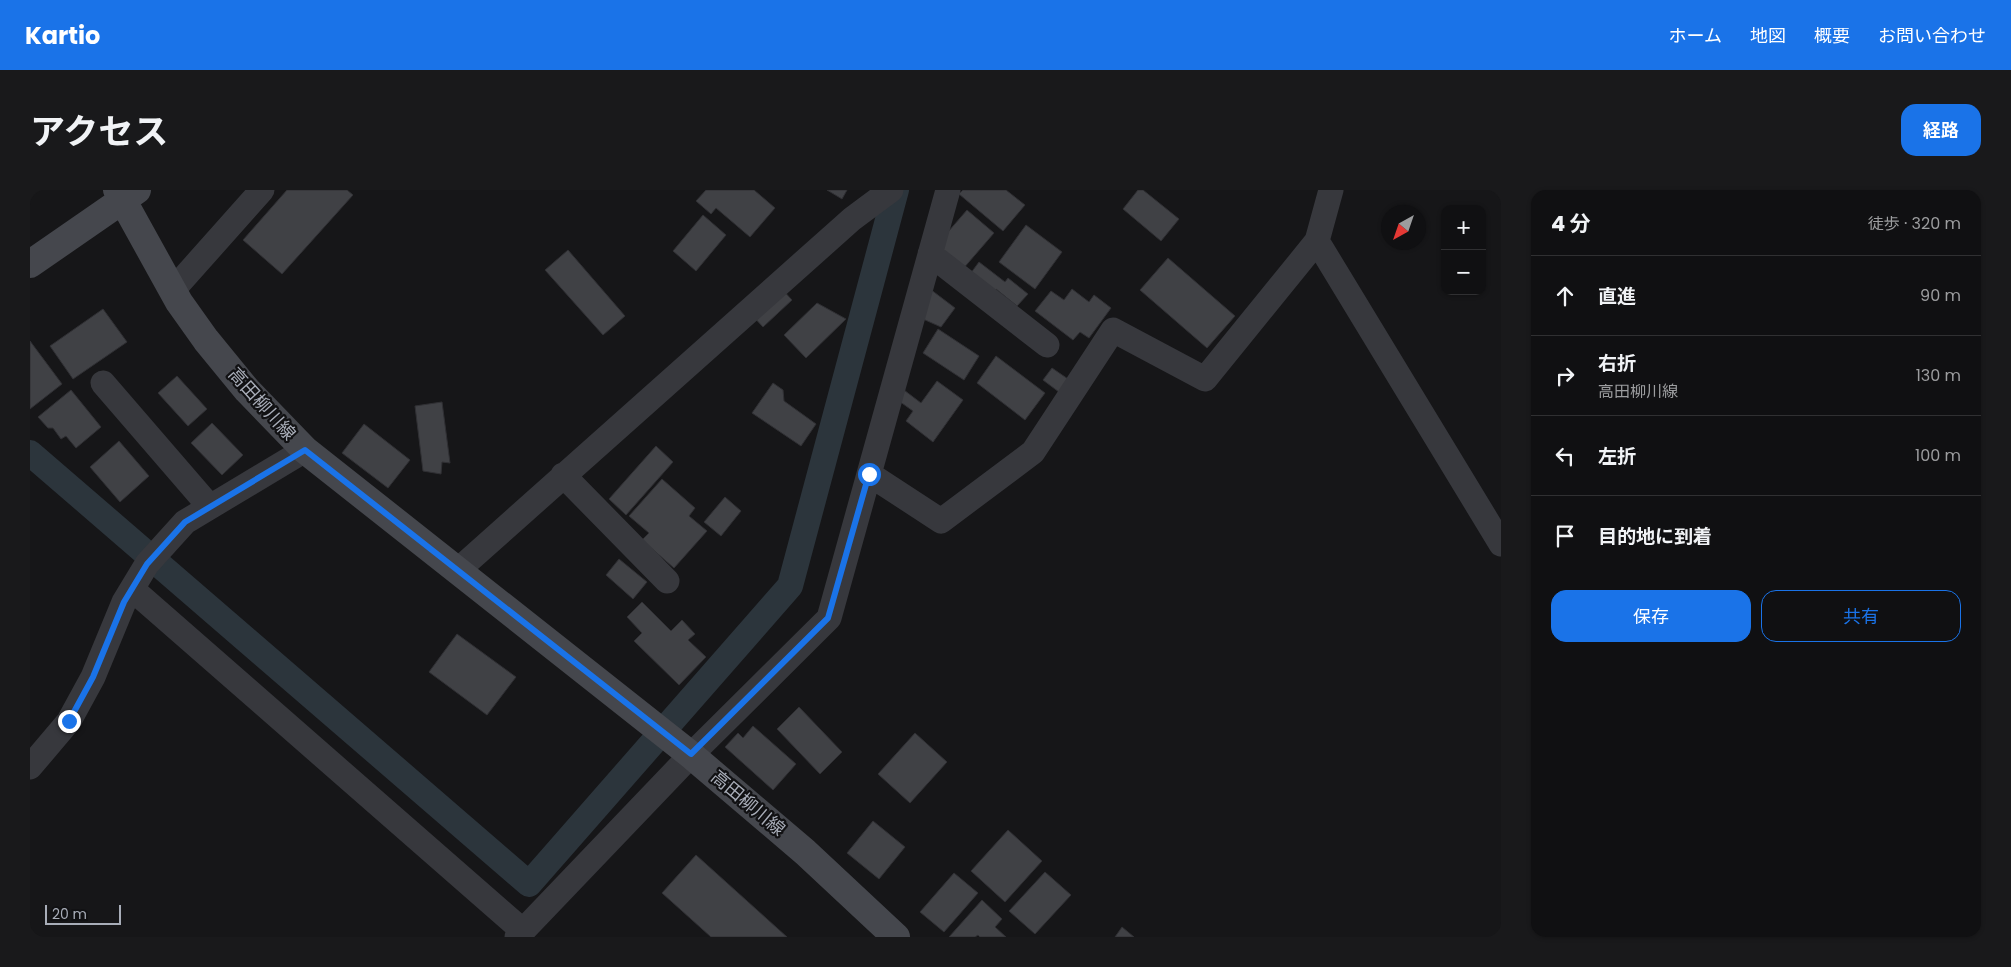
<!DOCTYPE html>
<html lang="ja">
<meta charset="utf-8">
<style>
body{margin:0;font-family:Poppins,"Noto Sans JP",sans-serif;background:#19191b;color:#f1f3f6}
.controls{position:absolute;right:15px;top:15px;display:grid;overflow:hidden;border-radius:10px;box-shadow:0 1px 4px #0004}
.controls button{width:45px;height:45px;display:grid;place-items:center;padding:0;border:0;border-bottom:1px solid #303032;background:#101012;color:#f1f3f6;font:25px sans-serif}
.compass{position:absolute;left:1351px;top:15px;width:45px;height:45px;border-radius:50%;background:#101012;box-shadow:0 1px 4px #0004;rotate:220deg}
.scale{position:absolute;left:15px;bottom:12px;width:76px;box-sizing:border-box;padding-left:5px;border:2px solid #a8adb8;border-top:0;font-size:14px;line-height:18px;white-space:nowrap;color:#a8adb8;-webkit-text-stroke:4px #111113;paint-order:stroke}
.stop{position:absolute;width:15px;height:15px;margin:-11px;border:4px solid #1a73e8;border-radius:50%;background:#fff}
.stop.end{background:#1a73e8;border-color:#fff;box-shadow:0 1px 5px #0008}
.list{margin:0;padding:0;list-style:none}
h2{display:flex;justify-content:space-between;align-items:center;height:65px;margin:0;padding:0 20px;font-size:21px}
h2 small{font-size:16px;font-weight:400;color:#9c9d9f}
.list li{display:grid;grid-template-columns:32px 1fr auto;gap:15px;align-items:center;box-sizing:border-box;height:80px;padding:0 20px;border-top:1px solid #303032}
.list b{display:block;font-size:19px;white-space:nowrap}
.list p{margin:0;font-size:16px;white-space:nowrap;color:#9c9d9f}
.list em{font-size:16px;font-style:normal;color:#9c9d9f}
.actions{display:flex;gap:10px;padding:15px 20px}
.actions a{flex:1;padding:11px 0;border:1px solid #1a73e8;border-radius:15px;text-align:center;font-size:18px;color:#1a73e8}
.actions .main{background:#1a73e8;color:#fff}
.icon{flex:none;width:28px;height:28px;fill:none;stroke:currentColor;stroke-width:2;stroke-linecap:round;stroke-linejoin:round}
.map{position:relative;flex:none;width:1471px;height:747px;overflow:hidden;border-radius:15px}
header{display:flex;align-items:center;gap:30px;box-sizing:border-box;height:70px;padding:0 25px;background:#1a73e8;color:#fff}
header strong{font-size:24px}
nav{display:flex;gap:28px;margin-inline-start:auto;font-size:18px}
.intro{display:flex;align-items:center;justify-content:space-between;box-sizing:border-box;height:120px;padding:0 30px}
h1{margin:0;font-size:35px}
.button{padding:12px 22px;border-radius:15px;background:#1a73e8;color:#fff;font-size:18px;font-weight:700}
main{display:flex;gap:30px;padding:0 30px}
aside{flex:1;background:#101012;border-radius:15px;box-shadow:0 1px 4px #0004}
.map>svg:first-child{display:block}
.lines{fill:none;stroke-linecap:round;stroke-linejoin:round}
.canal{stroke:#2c353c;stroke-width:26}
.building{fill:#404145;stroke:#303034}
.minor{stroke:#37383d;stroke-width:25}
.secondary{stroke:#45474d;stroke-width:28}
.route{stroke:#1a73e8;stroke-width:6}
.labels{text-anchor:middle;stroke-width:4.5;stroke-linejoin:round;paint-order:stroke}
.street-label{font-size:18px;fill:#a8adb8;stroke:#111113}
</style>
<header>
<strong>Kartio</strong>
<nav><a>ホーム</a><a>地図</a><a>概要</a><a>お問い合わせ</a></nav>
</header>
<div class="intro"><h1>アクセス</h1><a class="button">経路</a></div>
<main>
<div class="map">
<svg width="1471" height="747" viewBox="0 0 1471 747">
<rect width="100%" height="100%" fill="#161618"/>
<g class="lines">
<path class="canal" d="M 0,263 L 499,694 L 760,396 L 866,0"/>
</g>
<path class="building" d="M 257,0 L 317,0 L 323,5 L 252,84 L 213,50 Z
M 676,0 L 724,0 L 745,18 L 720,47 L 686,18 L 681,24 L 666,11 Z
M 797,0 L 817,0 L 812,9 Z
M 933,0 L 976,0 L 995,15 L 973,41 L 929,4 Z
M 1108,0 L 1113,0 L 1149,29 L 1131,51 L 1093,19 Z
M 937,20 L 964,43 L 932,80 L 905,57 Z
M 673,25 L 696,45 L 666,81 L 643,61 Z
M 996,35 L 1032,62 L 1005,99 L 969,72 Z
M 538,60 L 595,126 L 573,145 L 515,80 Z
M 1138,68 L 1205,126 L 1177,158 L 1110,100 Z
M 949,72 L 975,92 L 978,88 L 998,104 L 987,116 L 966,99 L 955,113 L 932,95 Z
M 896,96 L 925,118 L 911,137 L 884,125 Z
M 750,97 L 762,110 L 733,137 L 721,124 Z
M 1042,99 L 1059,112 L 1064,105 L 1081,118 L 1059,148 L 1050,142 L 1043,150 L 1005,121 L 1021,101 L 1034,110 Z
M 787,113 L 816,129 L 776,168 L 754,145 Z
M 73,119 L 97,152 L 43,189 L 20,156 Z
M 908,139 L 949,166 L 934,190 L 893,163 Z
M 0,151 L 32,194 L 0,219 Z
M 966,166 L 1015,203 L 995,230 L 947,193 Z
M 1022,178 L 1038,189 L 1029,202 L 1013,190 Z
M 147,186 L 177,219 L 158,236 L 128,203 Z
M 907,191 L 933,210 L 903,252 L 876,231 L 883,221 L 862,206 L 870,197 L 891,213 Z
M 743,193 L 753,200 L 754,211 L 786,234 L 771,256 L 722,223 Z
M 41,200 L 71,237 L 46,258 L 36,246 L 31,249 L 23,238 L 18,238 L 8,227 Z
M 412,212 L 420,273 L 412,272 L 411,284 L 393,281 L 385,216 Z
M 182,233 L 213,265 L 192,285 L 161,253 Z
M 334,234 L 380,270 L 358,298 L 312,263 Z
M 89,251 L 119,286 L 90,312 L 60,277 Z
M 626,256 L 643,272 L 596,325 L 579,309 Z
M 632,289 L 665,318 L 659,326 L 677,341 L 644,378 L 612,350 L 619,343 L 599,326 Z
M 695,307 L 711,321 L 691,346 L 674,332 Z
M 589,369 L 617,392 L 603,409 L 576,385 Z
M 612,412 L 641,441 L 652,430 L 665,444 L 658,450 L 676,467 L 649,495 L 604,451 L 612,443 L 597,427 Z
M 427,444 L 486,487 L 457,525 L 399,482 Z
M 769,517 L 812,562 L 790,584 L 747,539 Z
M 723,536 L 766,574 L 743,600 L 695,557 L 708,543 L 713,548 Z
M 885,543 L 917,572 L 880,613 L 848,584 Z
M 843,631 L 875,657 L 849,689 L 817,663 Z
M 978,640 L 1012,671 L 975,712 L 941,681 Z
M 666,665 L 757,747 L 681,747 L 632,703 Z
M 1015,682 L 1041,705 L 1005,744 L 979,721 Z
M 924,683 L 948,703 L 914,742 L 890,722 Z
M 952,710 L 972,729 L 965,737 L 976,747 L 950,747 L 948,745 L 945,747 L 919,747 Z
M 1092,737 L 1104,747 L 1085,747 Z"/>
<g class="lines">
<path class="minor" d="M 1287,51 L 1471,354
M 900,64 L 1017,155
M 143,100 L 232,0
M 73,193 L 180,317
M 839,284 L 911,331 L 1003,262 L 1083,140 L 1175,189 L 1287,51 L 1301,0
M 533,285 L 637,391
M 427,381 L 822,29 L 861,0
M 102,399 L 493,741
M 0,577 L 39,531 L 63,487 L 94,412 L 117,374 L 155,332 L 275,260
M 487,747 L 661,565 L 799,428 L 918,0"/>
<path class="secondary" d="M 87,0 L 149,112 L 176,150 L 217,200 L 275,260 L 661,565 L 775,662 L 866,747
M 0,74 L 107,0"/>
</g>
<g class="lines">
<path class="route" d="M 39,531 L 63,487 L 94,412 L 117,374 L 155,332 L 275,260 L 661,564 L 798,428 L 839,284"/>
</g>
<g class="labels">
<g class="street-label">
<text transform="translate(232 214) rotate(48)" y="6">高田柳川線</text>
<text transform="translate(718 613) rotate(40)" y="6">高田柳川線</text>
</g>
</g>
</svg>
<div class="controls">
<button>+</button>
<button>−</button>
</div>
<svg class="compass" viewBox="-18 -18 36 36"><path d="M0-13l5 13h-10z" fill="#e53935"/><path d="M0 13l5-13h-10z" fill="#9c9d9f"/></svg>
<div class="scale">20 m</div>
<div class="stop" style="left:839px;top:284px"></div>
<div class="stop end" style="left:39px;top:531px"></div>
</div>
<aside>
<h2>4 分<small>徒歩 · 320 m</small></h2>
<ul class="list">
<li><svg class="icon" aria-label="ahead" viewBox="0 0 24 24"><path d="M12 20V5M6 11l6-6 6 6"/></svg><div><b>直進</b></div><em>90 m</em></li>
<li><svg class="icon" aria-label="right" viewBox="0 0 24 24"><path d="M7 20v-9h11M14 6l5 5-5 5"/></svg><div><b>右折</b><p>高田柳川線</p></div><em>130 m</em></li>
<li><svg class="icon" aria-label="left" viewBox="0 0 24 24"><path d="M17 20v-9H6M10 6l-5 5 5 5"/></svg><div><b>左折</b></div><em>100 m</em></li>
<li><svg class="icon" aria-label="arrive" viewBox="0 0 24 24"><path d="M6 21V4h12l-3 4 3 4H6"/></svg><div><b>目的地に到着</b></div></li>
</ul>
<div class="actions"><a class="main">保存</a><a>共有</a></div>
</aside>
</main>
